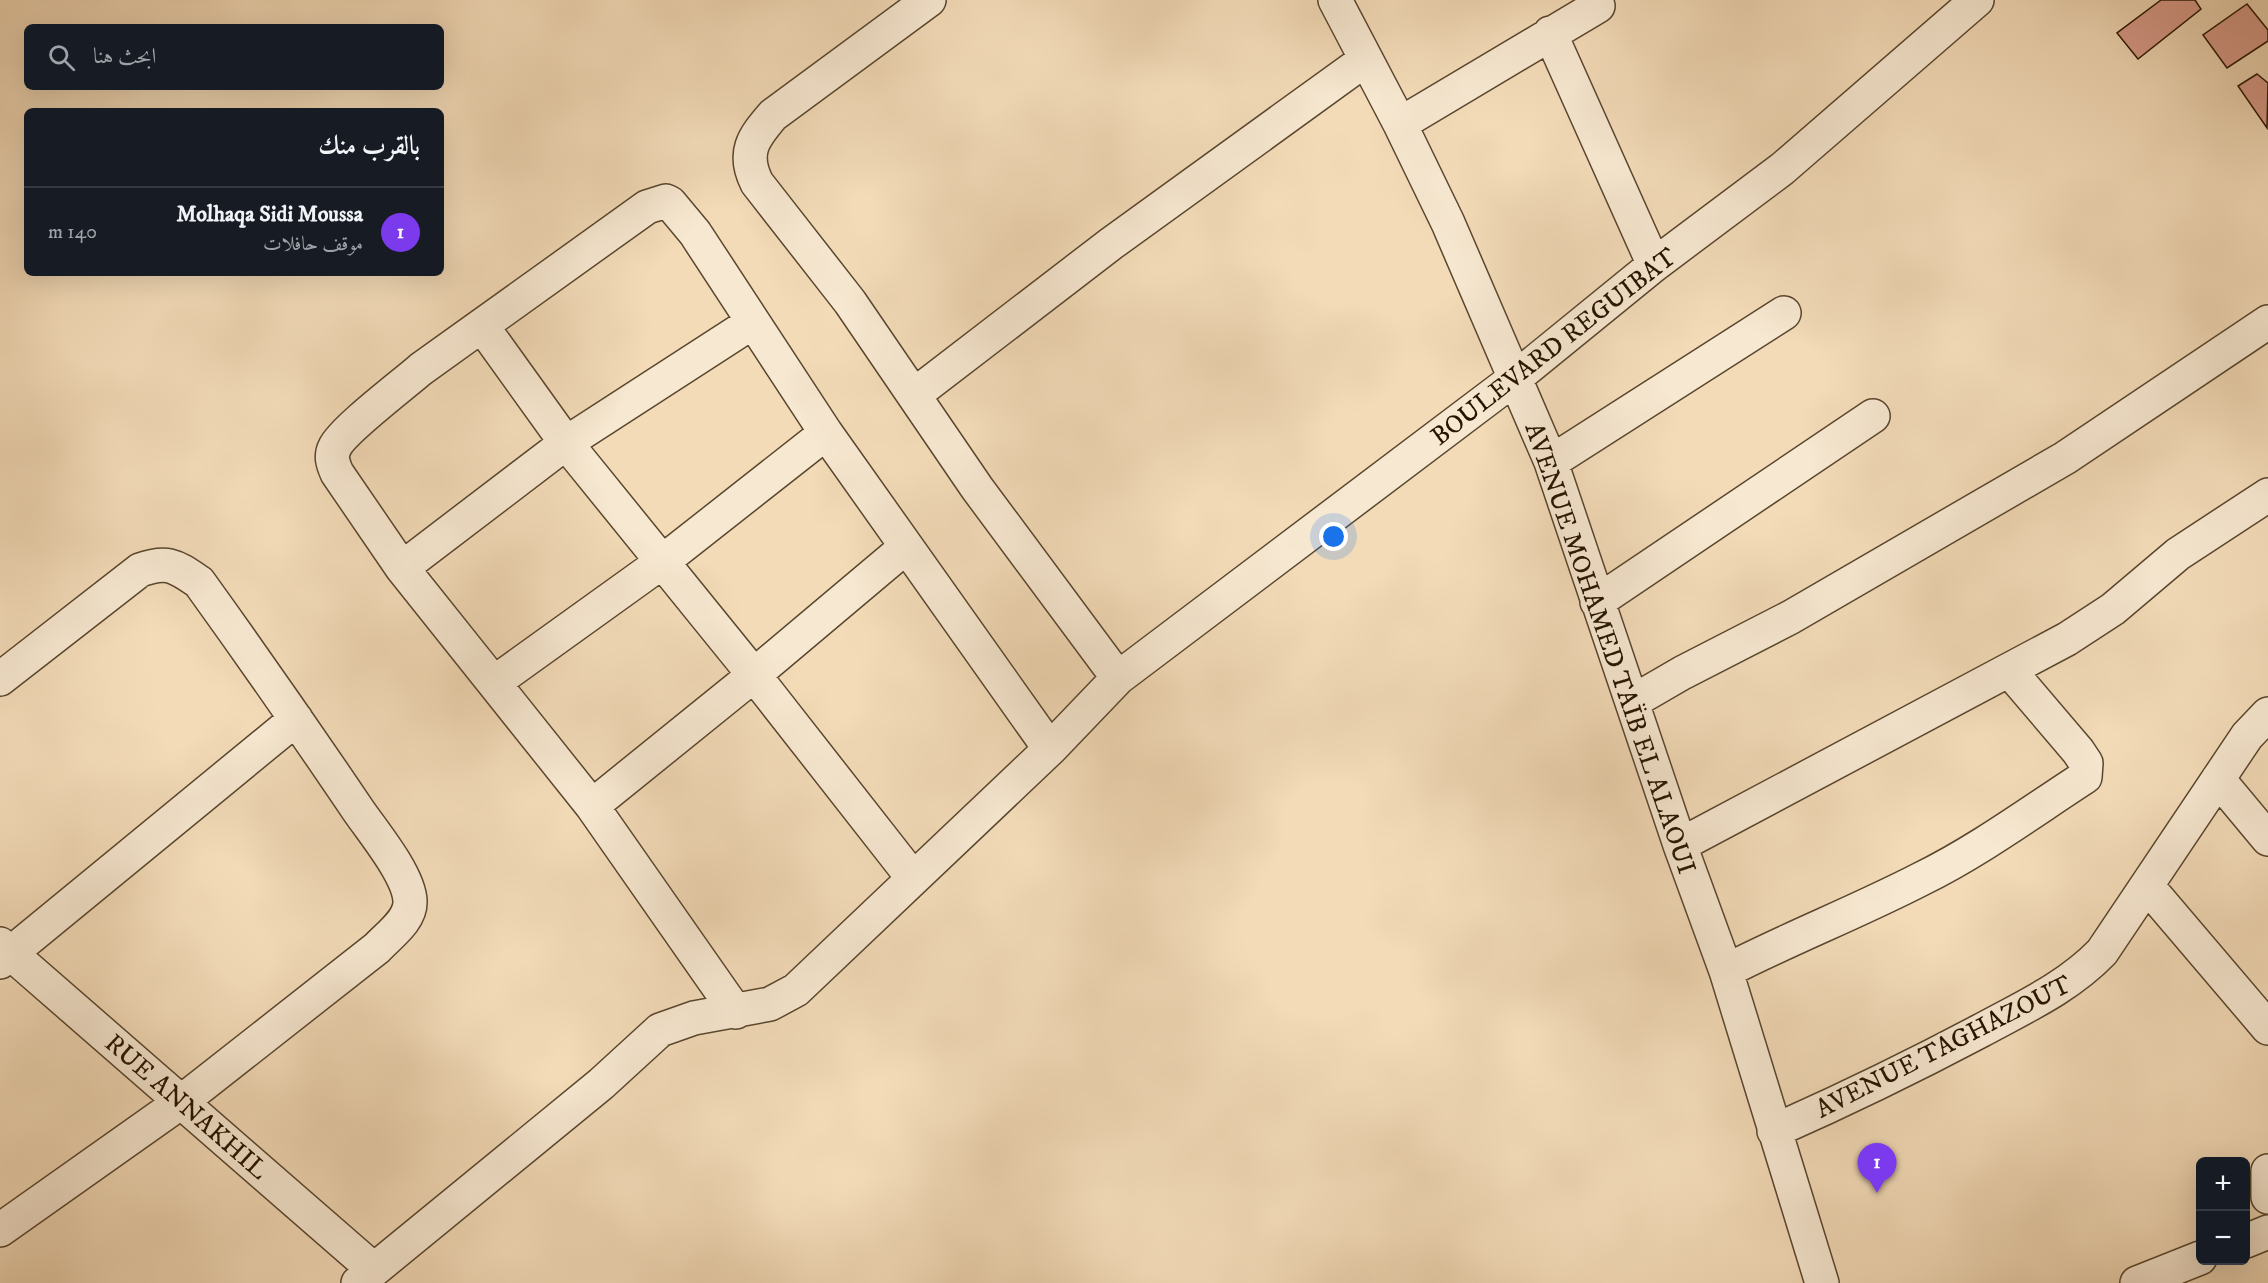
<!DOCTYPE html>
<html lang="ar">
<meta charset="utf-8">
<style>
body{margin:0;font-family:"IM FELL DW Pica",Amiri,serif;background:#20242c;color:#f1f3f6;direction:rtl}
.controls{position:absolute;right:18px;bottom:18px;display:grid;overflow:hidden;border-radius:9px;box-shadow:0 6px 24px #0002}
.controls button{width:54px;height:54px;display:grid;place-items:center;padding:0;border:0;border-bottom:2px solid #363941;background:#171b24;color:#f1f3f6;font:30px sans-serif}
.you{position:absolute;left:1334px;top:537px;width:21px;height:21px;margin:-15px;border:4px solid #fff;border-radius:50%;background:#1a73e8;box-shadow:0 0 0 9px #1a73e833}
.badge{display:grid;place-items:center;width:39px;height:39px;border-radius:50%;background:#7c3aed;color:#fff;font-size:20px;font-weight:700}
.pin{position:absolute;translate:-50% -50px;filter:drop-shadow(0 2px 3px #0008)}
.pin::after{content:'';position:absolute;top:32px;width:21px;height:18px;background:inherit;clip-path:polygon(0 0,100% 0,50% 100%)}
.list{margin:0;padding:0;list-style:none}
h2{display:flex;justify-content:space-between;align-items:center;height:78px;margin:0;padding:0 24px;font-size:26px}
h2 small{font-size:20px;font-weight:400;color:#9ea1a6}
.list li{display:grid;grid-template-columns:39px 1fr auto;gap:18px;align-items:center;box-sizing:border-box;height:90px;padding:0 24px;border-top:2px solid #363941}
.list b{display:block;font-size:22px;white-space:nowrap}
.list p{margin:0;font-size:20px;white-space:nowrap;color:#9ea1a6}
.list em{font-size:20px;font-style:normal;color:#9ea1a6}
.icon{flex:none;width:33px;height:33px;fill:none;stroke:currentColor;stroke-width:2;stroke-linecap:round;stroke-linejoin:round}
.map{position:relative;flex:none;width:2268px;height:1283px;overflow:hidden;direction:ltr}
.search{position:absolute;background:#171b24;box-shadow:0 6px 24px #0002;left:24px;top:24px;width:420px;height:66px;display:flex;align-items:center;gap:15px;box-sizing:border-box;padding:0 21px;border-radius:9px;color:#9ea1a6;font-size:22px}
.panel{position:absolute;background:#171b24;box-shadow:0 6px 24px #0002;left:24px;top:108px;width:420px;height:168px;border-radius:9px;direction:rtl}
.map>svg:first-child{display:block}
.building{fill:#da9c8c;stroke:#261400;stroke-width:1.5}
.lines{fill:none;stroke-linecap:round;stroke-linejoin:round}
.minor-casing{stroke:#59462e;stroke-width:36}
.minor{stroke:#f7e8d1;stroke-width:33}
.labels{text-anchor:middle;stroke-width:6;stroke-linejoin:round;paint-order:stroke}
.street-label{font-size:26px;fill:#261400;stroke:#f7e8d1}
</style>
<div class="map">
<svg width="2268" height="1283" viewBox="0 0 2268 1283">
<rect width="100%" height="100%" fill="#f3dbb8"/>
<filter id="stains"><feTurbulence type="fractalNoise" baseFrequency=".00333" numOctaves="4"/><feColorMatrix values="0 0 0 0 .2 0 0 0 0 .09 0 0 0 0 .02 0 0 0 .5 -.17"/></filter>
<radialGradient id="worn" r=".72"><stop offset=".6" stop-color="#630" stop-opacity="0"/><stop offset="1" stop-color="#630" stop-opacity=".3"/></radialGradient>
<path class="building" d="M 2161,0 L 2195,0 L 2201,9 L 2138,59 L 2117,33 Z
M 2247,4 L 2268,30 L 2268,41 L 2227,68 L 2203,35 Z
M 2257,74 L 2268,83 L 2267,128 L 2238,86 Z"/>
<g class="lines">
<defs>
<path id="minor" d="M 929,0 L 773,115 C 753,138 742,153 757,183 L 850,302 L 977,488 L 1118,678
M 1335,0 L 1400,124 L 1448,223 L 1551,462 L 1680,845 L 1726,971 L 1822,1283
M 1550,33 L 1654,265
M 1400,124 L 1598,6
M 482,326 L 566,443 L 754,675 L 913,878
M 914,395 L 1112,243 L 1365,60
M 1551,462 L 1784,313
M 402,568 L 566,443 L 753,322
M 1597,602 L 1873,416
M 0,679 L 140,570 C 168,560 175,566 199,582 C 253,657 306,733 358,810 C 373,832 409,875 410,901 C 411,920 389,935 377,948 L 181,1102 L 0,1230
M 495,682 L 662,562 L 826,433
M 1632,702 L 1682,673 L 1791,617 L 2065,458 L 2268,322
M 2218,779 L 2268,839
M 592,806 L 754,675 L 906,547
M 1680,845 L 2067,639 L 2113,609 L 2178,554 L 2268,495
M 2148,887 L 2268,1028
M 0,944 L 373,1269
M 0,962 L 296,719
M 1726,971 C 1790,938 1857,912 1921,879 C 1978,851 2031,812 2085,777 L 2086,763 L 2078,751 L 2009,670
M 736,1012 L 592,806 L 402,568 L 337,473 C 333,464 330,456 335,447 C 343,430 404,384 421,369 L 647,207 L 666,201 L 670,203 L 695,233 L 826,433 L 1050,749
M 1774,1131 C 1844,1100 1912,1067 1980,1031 C 2024,1007 2067,988 2102,952 L 2247,736 L 2268,714
M 2268,1171 L 2268,1197
M 2246,1241 L 2268,1232
M 358,1283 L 601,1084 L 660,1030 L 694,1018 L 770,1004 L 796,990 L 1050,749 L 1118,678 L 1514,379 L 1654,265 L 1782,169 L 1977,0
M 2137,1283 L 2200,1258"/>
</defs>
<use href="#minor" class="minor-casing"/>
<use href="#minor" class="minor"/>
</g>
<g class="labels">
<g class="street-label">
<text transform="translate(1553 346) rotate(-38)" y="9">BOULEVARD REGUIBAT</text>
<text transform="translate(1611 648) rotate(71)" y="9">AVENUE MOHAMED TAÏB EL ALAOUI</text>
<text transform="translate(1943 1046) rotate(-27)" y="9">AVENUE TAGHAZOUT</text>
<text transform="translate(187 1106) rotate(41)" y="9">RUE ANNAKHIL</text>
</g>
</g>
<rect width="100%" height="100%" filter="url(#stains)"/>
<rect width="100%" height="100%" fill="url(#worn)"/>
</svg>
<div class="controls">
<button>+</button>
<button>−</button>
</div>
<div class="you"></div>
<div class="pin badge" style="left:1877px;top:1193px">1</div>
<div class="search"><svg class="icon" aria-label="search" viewBox="0 0 24 24"><circle cx="10" cy="10" r="6"/><path d="M15 15l6 6"/></svg>ابحث هنا</div>
<section class="panel">
<h2>بالقرب منك<small></small></h2>
<ul class="list">
<li><span class="badge">1</span><div><b>Molhaqa Sidi Moussa</b><p>موقف حافلات</p></div><em>140 m</em></li>
</ul>
</section>
</div>
